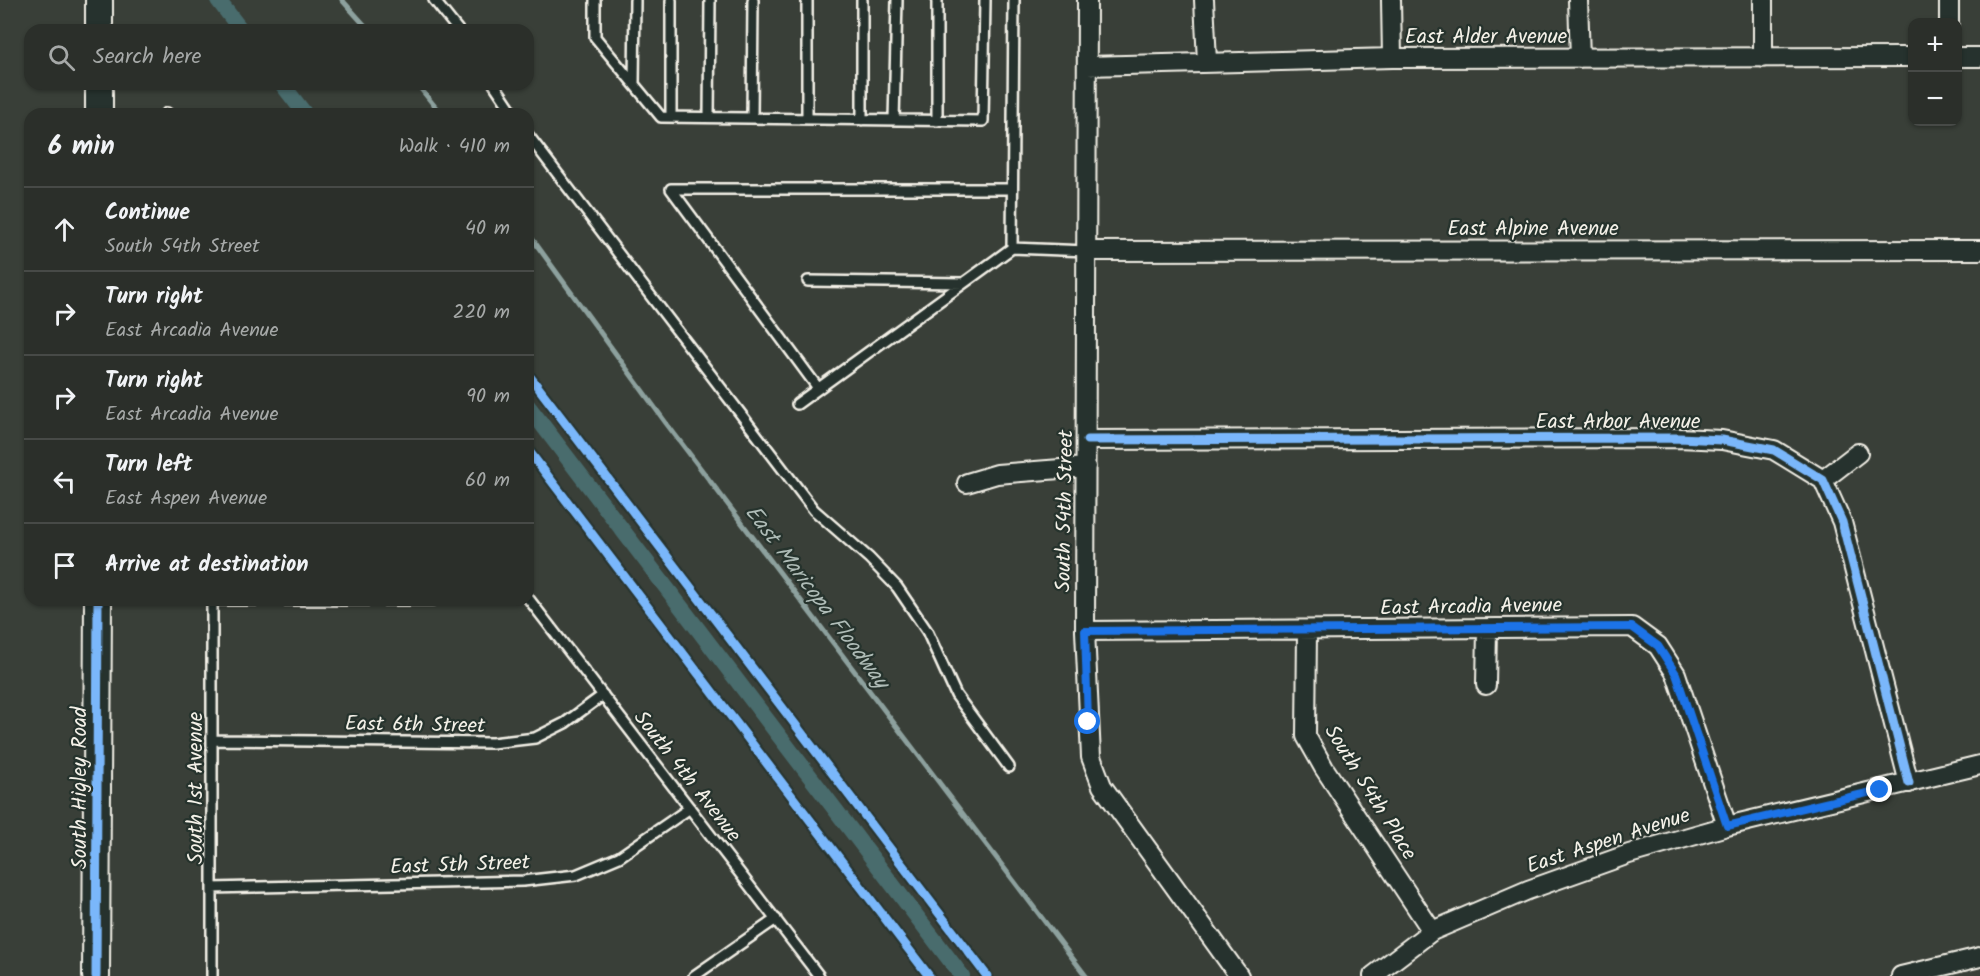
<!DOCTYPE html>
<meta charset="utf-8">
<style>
body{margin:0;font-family:Kalam,sans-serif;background:#373b36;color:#f1f3f6}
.controls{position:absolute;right:18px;top:18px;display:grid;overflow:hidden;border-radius:12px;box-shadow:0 2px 4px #0004}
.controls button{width:54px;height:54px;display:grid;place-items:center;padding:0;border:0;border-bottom:2px solid #474a47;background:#2b2f2a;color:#f1f3f6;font:30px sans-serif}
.stop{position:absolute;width:18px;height:18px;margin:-14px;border:4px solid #1a73e8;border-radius:50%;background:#fff}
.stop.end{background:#1a73e8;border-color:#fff;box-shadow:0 2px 6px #0008}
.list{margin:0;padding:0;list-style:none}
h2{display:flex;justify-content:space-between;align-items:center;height:78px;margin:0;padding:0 24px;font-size:26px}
h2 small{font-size:20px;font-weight:400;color:#a6a9a8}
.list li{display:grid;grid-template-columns:39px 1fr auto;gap:18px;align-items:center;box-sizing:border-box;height:84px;padding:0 24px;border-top:2px solid #474a47}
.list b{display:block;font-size:22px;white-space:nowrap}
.list p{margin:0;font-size:20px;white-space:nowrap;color:#a6a9a8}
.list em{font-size:20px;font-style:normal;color:#a6a9a8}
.icon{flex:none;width:33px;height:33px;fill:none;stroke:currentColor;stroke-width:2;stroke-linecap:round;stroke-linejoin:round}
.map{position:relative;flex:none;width:1980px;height:976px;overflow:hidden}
.search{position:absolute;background:#2b2f2a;box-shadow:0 2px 4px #0004;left:24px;top:24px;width:510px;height:66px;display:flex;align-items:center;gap:15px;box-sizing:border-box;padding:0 21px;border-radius:18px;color:#a6a9a8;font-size:22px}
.panel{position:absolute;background:#2b2f2a;box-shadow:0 2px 4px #0004;left:24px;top:108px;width:510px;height:498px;border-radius:18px}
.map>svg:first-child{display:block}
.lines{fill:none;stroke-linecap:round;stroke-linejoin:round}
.stream{stroke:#8da19e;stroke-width:5}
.canal{stroke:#486c6d;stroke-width:16}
.lane-casing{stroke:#f4f1e8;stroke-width:14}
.street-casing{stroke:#f4f1e8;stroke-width:22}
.secondary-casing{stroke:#f4f1e8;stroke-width:30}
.lane{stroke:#26332d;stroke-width:9}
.street{stroke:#26332d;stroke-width:18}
.secondary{stroke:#26332d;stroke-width:26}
.cycleway-casing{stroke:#26332d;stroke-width:13}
.cycleway{stroke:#7ab7fb;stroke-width:9}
.route{stroke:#1a73e8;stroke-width:8}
.labels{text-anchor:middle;stroke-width:4.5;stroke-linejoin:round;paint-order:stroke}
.street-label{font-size:21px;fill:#f4f1e8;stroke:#26332d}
.water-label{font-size:22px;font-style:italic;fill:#afbcb7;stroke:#26332d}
</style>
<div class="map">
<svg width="1980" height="976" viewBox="0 0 1980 976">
<rect width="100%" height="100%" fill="#393f38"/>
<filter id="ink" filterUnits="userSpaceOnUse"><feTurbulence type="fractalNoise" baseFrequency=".0167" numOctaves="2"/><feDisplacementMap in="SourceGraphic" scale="12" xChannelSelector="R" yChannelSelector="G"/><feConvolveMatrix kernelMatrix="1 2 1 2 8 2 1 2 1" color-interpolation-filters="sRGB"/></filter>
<g filter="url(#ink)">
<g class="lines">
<path class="stream" d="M 342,0 L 369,30
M 417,84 L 441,114
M 528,233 L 666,423 L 1086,976"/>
<path class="canal" d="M 218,0 L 241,30
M 282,84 L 305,114
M 528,406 L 962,976"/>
<defs>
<path id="lane" d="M 434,0 L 458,30
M 595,0 L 595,37 L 661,117 L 983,121 L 985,0
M 671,0 L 671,117
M 807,0 L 807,119
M 862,0 L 862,120
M 494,84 L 514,114
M 634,84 L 635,0
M 167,113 L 168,114
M 709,117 L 710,0
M 752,118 L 753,0
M 894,120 L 897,0
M 937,121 L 937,0
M 528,135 L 814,510 L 869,558 L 897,587 L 927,631 L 956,695 L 1009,767
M 671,189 L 1012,189
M 671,189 L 818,388
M 1012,248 L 1014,0
M 808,281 L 963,283
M 797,404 L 1012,248 L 1087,251
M 528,598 L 819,976
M 212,600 L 432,600
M 214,740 L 492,743 L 535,738 L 565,723 L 603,695
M 212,888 L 523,881 L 576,875 L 619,857 L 690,808
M 212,976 L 212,600
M 694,976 L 776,919"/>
<path id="street" d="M 1087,0 L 1085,631 L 1091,757 L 1102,786 L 1239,976
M 1204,0 L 1207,62
M 1391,0 L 1392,58
M 1578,0 L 1580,58
M 1763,0 L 1763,58
M 1949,0 L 1949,22
M 1958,57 L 1980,57
M 1087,66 L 1392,58 L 1912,57
M 1087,251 L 1980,250
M 1087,440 L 1679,438 L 1722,440 L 1774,450 L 1823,480 L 1842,522 L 1909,783
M 1823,480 L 1858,453
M 967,483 L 997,474 L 1086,467
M 1085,631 L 1632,627 L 1658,646 L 1676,674 L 1727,826
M 1307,631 L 1306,736 L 1324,768 L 1432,931
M 1486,685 L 1487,629
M 1373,976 L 1432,931 L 1528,890 L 1629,854 L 1727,826 L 1980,765
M 1901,976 L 1980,957"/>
<path id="secondary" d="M 99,0 L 99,30
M 99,114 L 99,84
M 96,976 L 98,600"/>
</defs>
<use href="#lane" class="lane-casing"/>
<use href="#street" class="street-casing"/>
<use href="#secondary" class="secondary-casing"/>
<use href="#lane" class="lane"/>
<use href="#street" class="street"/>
<use href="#secondary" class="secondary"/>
<defs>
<path id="cycleway" d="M 528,374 L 987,976
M 1087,440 L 1679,438 L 1722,440 L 1774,450 L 1823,480 L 1842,522 L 1909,783
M 528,450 L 929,976
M 96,976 L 98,600"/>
</defs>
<use href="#cycleway" class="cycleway-casing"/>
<use href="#cycleway" class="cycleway"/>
</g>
</g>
<g class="lines" filter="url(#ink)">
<path class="route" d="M 1088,722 L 1085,631 L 1632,627 L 1658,646 L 1676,674 L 1727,826 L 1880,790"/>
</g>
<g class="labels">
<g class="street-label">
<text x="1486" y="43">East Alder Avenue</text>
<text x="1533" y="235">East Alpine Avenue</text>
<text x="1618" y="428">East Arbor Avenue</text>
<text transform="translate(1064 511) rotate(-89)" y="7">South 54th Street</text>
<text transform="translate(1471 606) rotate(-1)" y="7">East Arcadia Avenue</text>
<text transform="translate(415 724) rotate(1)" y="7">East 6th Street</text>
<text transform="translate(688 776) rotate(52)" y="7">South 4th Avenue</text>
<text transform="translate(79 788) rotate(-90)" y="7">South Higley Road</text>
<text transform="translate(195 788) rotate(-90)" y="7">South 1st Avenue</text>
<text transform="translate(1371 792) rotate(58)" y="7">South 54th Place</text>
<text transform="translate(1608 840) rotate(-18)" y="7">East Aspen Avenue</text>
<text transform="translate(460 864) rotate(-2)" y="7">East 5th Street</text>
</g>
<g class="water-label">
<text transform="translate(818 596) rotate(53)" y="8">East Maricopa Floodway</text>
</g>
</g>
</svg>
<div class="controls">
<button>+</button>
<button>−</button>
</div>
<div class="stop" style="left:1088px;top:722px"></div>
<div class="stop end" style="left:1880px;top:790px"></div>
<div class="search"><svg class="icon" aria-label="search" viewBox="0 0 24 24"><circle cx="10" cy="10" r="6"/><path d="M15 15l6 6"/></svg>Search here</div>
<section class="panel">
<h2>6 min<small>Walk · 410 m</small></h2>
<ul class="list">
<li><svg class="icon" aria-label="ahead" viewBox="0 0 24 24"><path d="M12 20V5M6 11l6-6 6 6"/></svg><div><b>Continue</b><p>South 54th Street</p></div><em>40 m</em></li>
<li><svg class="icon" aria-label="right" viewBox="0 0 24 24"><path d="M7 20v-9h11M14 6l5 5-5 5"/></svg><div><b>Turn right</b><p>East Arcadia Avenue</p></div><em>220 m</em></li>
<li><svg class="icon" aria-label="right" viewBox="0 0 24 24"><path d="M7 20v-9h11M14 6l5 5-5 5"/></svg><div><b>Turn right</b><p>East Arcadia Avenue</p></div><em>90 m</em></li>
<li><svg class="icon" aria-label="left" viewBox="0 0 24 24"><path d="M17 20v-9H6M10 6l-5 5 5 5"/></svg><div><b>Turn left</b><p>East Aspen Avenue</p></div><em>60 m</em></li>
<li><svg class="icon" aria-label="arrive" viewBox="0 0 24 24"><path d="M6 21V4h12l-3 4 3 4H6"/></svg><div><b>Arrive at destination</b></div></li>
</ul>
</section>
</div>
